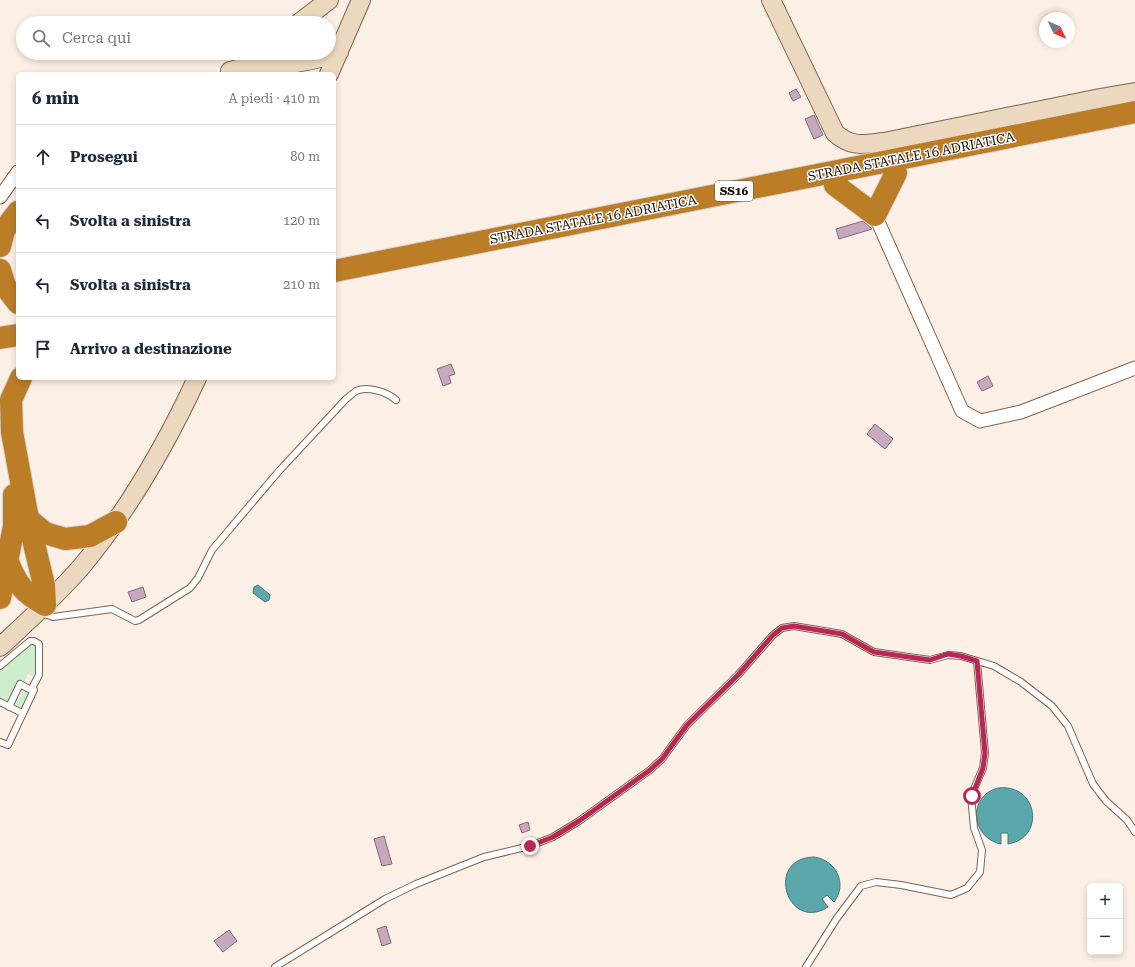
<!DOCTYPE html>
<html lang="it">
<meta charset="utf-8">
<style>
body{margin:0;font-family:"Roboto Serif",serif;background:#f6f6f7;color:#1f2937}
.controls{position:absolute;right:12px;bottom:12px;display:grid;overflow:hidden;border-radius:6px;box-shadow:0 2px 6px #0003}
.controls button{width:36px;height:36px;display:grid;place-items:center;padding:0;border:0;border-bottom:1px solid #e0e1e3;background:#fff;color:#1f2937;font:20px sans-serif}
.compass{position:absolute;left:1039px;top:12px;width:36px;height:36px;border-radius:50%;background:#fff;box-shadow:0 2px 6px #0003;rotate:134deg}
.stop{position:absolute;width:12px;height:12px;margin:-9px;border:3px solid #b82854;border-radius:50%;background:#fff}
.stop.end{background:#b82854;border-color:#fff;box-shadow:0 1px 4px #0008}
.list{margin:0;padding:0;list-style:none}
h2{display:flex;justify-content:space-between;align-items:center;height:52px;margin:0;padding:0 16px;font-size:17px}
h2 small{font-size:13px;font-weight:400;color:#747a83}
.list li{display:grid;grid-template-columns:26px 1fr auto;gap:12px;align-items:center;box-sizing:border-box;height:64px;padding:0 16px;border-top:1px solid #e0e1e3}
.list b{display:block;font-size:15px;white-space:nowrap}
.list em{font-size:13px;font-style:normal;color:#747a83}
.icon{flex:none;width:22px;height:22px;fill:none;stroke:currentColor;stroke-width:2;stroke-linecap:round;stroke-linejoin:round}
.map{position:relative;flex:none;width:1135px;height:967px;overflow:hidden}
.search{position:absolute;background:#fff;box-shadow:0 2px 6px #0003;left:16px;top:16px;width:320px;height:44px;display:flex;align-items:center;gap:10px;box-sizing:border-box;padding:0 14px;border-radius:22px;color:#747a83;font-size:15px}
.panel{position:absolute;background:#fff;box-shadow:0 2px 6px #0003;left:16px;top:72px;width:320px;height:308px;border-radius:6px}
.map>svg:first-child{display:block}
.green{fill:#cceecd}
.water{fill:#5aa7ac;stroke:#46797a}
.building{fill:#c7a9be;stroke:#84687c}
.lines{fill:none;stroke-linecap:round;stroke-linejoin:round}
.lane-casing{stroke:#7d644f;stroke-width:8}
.street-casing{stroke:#7d644f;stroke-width:15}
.secondary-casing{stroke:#7d644f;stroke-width:20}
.highway-casing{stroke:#d5d3d2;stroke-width:24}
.lane{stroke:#fff;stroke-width:6}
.street{stroke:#fff;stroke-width:13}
.secondary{stroke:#ebd8be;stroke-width:18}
.highway{stroke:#bb7d26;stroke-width:22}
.route{stroke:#b82854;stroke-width:5}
.labels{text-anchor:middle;stroke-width:3;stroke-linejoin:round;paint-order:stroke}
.shield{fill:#fff;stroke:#5d5650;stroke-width:1}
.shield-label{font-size:12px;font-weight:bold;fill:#170d05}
.street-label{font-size:13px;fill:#170d05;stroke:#fff}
</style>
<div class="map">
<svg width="1135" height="967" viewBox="0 0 1135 967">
<rect width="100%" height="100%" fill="#fcf0e6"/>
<path class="green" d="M 30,644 L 34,644 L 37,647 L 36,677 L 28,674 L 24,683 L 19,681 L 8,703 L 0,698 L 0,668 Z
M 24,689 L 31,692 L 23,710 L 12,704 L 15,698 L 19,700 Z"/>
<path class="water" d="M 258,585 L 270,595 L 269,600 L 265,602 L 253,593 L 254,587 Z
M 998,788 C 1038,783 1046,838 1008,844 L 1008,833 L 1001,833 L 1001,844 C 971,838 967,796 998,788 Z
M 814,857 C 836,860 848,884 834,902 L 827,895 L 822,899 L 828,907 C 787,933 764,858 814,857 Z"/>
<path class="building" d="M 796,89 L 801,97 L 793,101 L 789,93 Z
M 814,115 L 823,135 L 814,139 L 805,119 Z
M 863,221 L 872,229 L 839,239 L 836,229 Z
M 451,364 L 455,374 L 449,376 L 451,383 L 443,386 L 437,369 Z
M 988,376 L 993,386 L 982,391 L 977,382 Z
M 875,424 L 893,439 L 885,449 L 867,434 Z
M 143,587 L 146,597 L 132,602 L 128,592 Z
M 528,822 L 530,830 L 522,833 L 519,825 Z
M 384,836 L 392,864 L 382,866 L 374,839 Z
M 386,926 L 391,943 L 382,946 L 377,929 Z
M 229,930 L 237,941 L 223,952 L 214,941 Z"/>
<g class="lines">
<defs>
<path id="lane" d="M 41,613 L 53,617 L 112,609 L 135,621 L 139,620 L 190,588 L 198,578 L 212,550 L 279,471 L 346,399 C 349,397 353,393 356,391 C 368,386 387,392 396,400
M 0,666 L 30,641 L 34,641 L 39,644 L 39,675 L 31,690 L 34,690 L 8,745 L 0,742
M 0,702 L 22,713
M 9,707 L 20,684 L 31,690
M 275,967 L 385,899 L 416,884 L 484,857 L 530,846 L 553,837 L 579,821 L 650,770 L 662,759 L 687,725 L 738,675 L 773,635 L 782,628 L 794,626 L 842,634 L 874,652 L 930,660 L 948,655 L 961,656 L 994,666 L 1021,682 L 1052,706 L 1068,726 L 1093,784 L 1106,801 L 1127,820 L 1135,832
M 806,967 L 837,918 L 861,886 L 876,882 L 901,885 L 951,895 L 967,888 L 980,872 L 982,850 L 974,828 L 971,796 L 983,768 L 985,753 L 977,661"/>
<path id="street" d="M 0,197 L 18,172
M 875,215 L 962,411 L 980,421 L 1021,412 L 1135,368"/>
<path id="secondary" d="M 771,0 L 835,133 C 852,148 863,144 884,142 L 1100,98 L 1135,92
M 299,23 L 329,0
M 263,66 C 289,65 315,61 339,52
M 230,71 C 247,67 257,61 272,73
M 329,74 L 361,0
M 0,647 C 28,621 57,595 82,566 C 129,509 166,445 197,378"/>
<path id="highway" d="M 835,185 L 875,215 L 896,173
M 0,246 L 4,230 L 18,212
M 0,270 L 5,286 L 18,303
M 334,271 L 1135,112
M 0,338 L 18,335
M 21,378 L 11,400 L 12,432 L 28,519 L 45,533 L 65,539 L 90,536 L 116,522
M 28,519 L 44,585 L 45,605
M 8,562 C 17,585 24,593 45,605
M 0,598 L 14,526 L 14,495"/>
</defs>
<use href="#lane" class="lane-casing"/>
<use href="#street" class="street-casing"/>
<use href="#secondary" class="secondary-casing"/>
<use href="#highway" class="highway-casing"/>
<use href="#lane" class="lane"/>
<use href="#street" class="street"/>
<use href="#secondary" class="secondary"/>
<use href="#highway" class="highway"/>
</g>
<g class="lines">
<path class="route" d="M 530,846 L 553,837 L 579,821 L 650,770 L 662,759 L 687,725 L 738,675 L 773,635 L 782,628 L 794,626 L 842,634 L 874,652 L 930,660 L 948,654 L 961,656 L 977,661 L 985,753 L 983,768 L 972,796"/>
</g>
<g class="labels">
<rect class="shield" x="715" y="181" width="38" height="20" rx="3"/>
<g class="shield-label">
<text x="734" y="195">SS16</text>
</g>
<g class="street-label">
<text transform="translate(911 156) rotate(-11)" y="5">STRADA STATALE 16 ADRIATICA</text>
<text transform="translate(593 219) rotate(-11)" y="5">STRADA STATALE 16 ADRIATICA</text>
</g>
</g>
</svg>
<div class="controls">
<button>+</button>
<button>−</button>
</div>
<svg class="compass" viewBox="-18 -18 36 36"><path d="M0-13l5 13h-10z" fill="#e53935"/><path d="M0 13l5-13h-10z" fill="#747a83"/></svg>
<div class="stop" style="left:972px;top:796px"></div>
<div class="stop end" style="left:530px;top:846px"></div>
<div class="search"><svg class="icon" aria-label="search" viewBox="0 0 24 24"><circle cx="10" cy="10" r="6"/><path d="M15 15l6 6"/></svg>Cerca qui</div>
<section class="panel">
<h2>6 min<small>A piedi · 410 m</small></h2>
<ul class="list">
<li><svg class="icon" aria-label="ahead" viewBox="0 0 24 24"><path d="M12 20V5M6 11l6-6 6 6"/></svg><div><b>Prosegui</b></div><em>80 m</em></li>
<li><svg class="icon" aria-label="left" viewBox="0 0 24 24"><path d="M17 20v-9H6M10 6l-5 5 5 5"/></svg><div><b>Svolta a sinistra</b></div><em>120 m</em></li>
<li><svg class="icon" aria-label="left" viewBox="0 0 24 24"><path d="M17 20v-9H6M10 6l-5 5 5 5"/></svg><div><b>Svolta a sinistra</b></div><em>210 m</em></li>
<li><svg class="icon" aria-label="arrive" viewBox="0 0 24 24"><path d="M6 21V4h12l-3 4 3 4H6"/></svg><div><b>Arrivo a destinazione</b></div></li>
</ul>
</section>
</div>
